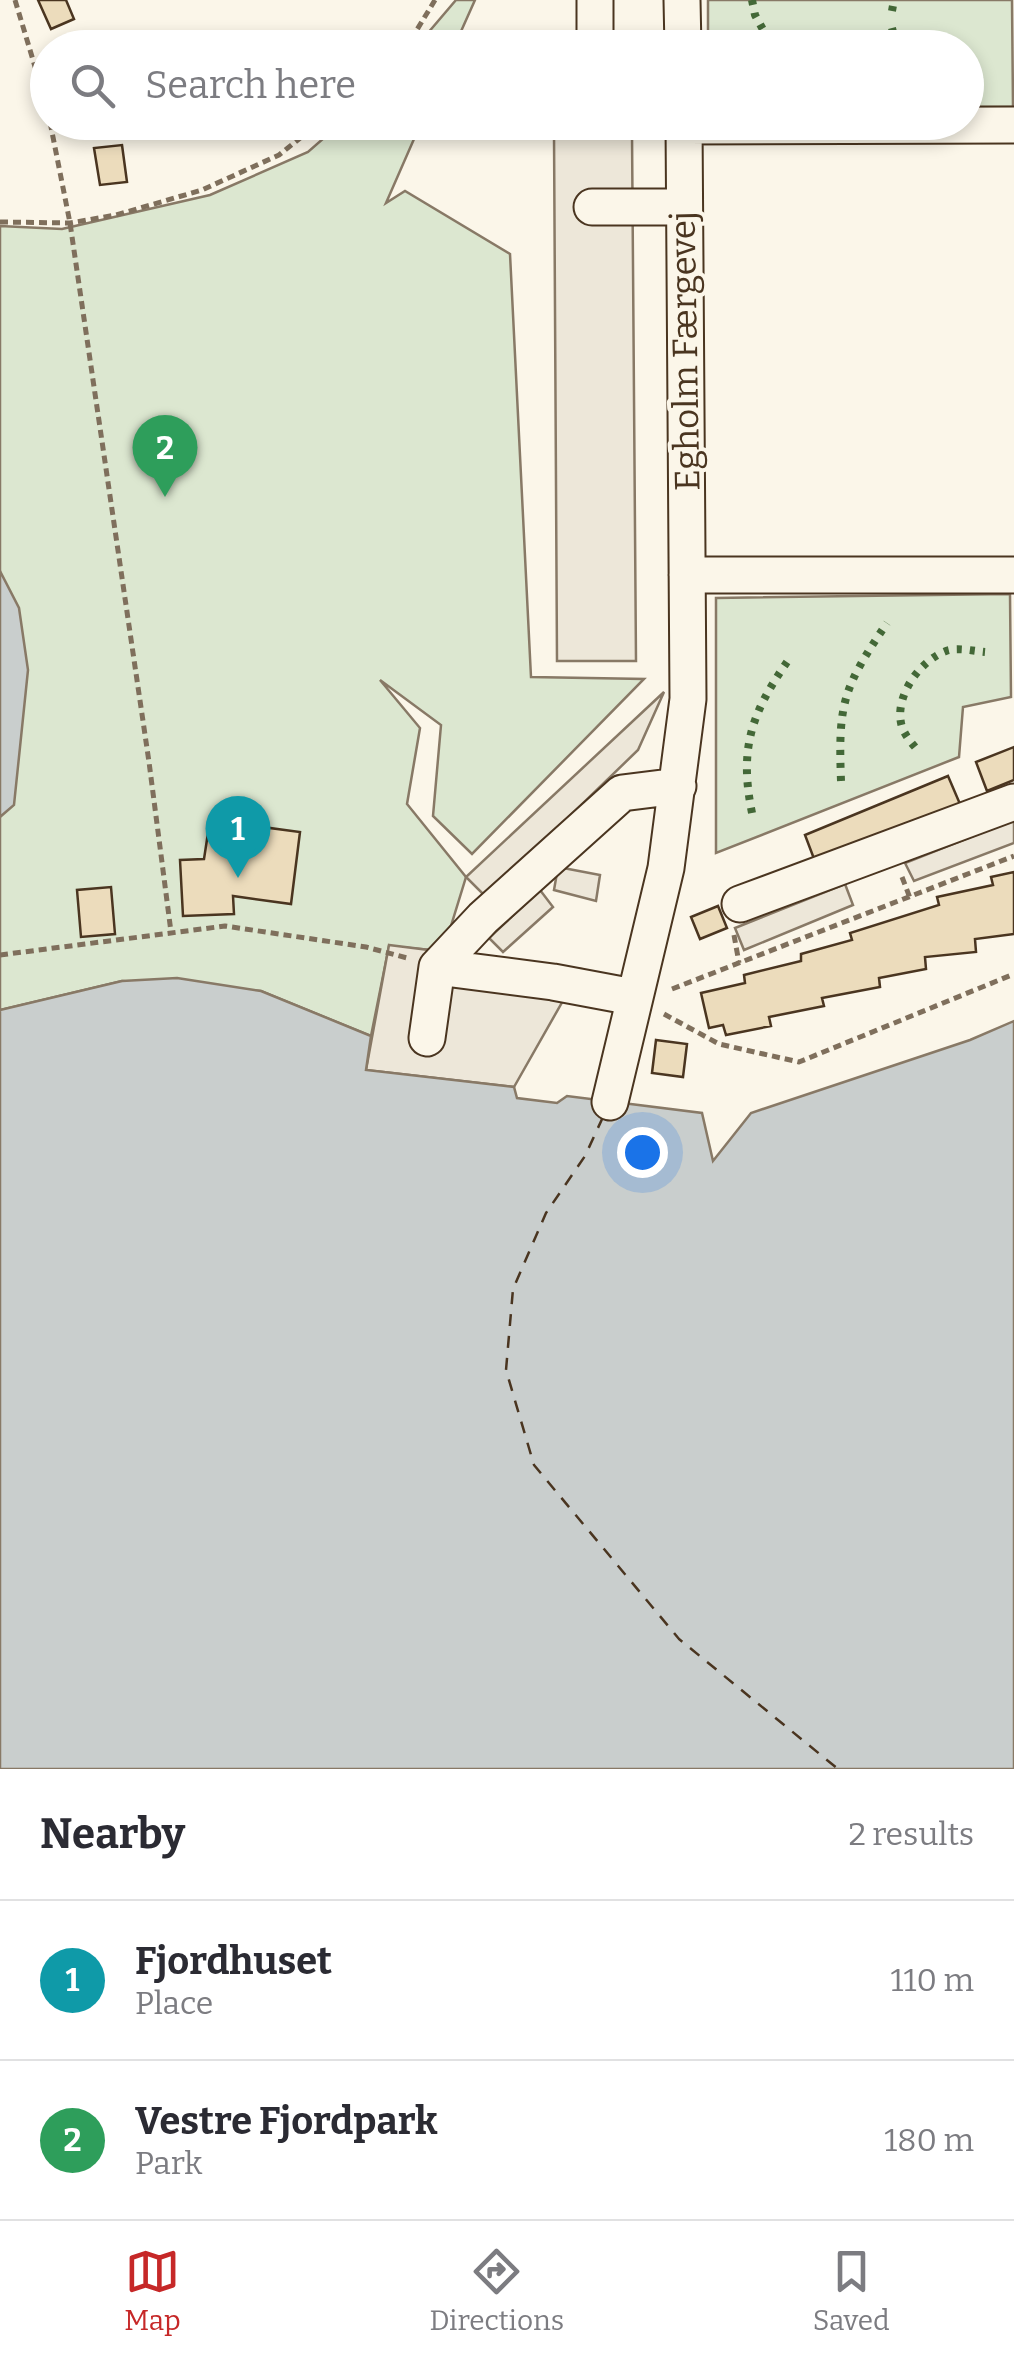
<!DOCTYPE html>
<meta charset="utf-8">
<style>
body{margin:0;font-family:Bitter,serif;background:#f7f7f7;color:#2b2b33}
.you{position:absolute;left:642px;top:1152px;width:35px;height:35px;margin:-25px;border:8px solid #fff;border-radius:50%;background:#1a73e8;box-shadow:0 0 0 15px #1a73e833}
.badge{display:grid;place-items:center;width:65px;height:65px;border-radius:50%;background:#c62828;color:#fff;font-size:32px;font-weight:700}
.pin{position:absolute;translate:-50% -82px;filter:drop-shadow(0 2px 5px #0008)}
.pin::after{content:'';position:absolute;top:52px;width:35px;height:30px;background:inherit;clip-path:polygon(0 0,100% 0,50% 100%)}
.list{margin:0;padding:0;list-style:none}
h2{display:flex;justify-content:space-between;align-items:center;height:130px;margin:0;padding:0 40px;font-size:42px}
h2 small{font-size:32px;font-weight:400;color:#7c7c81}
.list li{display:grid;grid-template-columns:65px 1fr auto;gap:30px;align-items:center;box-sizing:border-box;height:160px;padding:0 40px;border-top:2px solid #e1e1e2}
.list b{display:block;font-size:38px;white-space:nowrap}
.list p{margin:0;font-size:32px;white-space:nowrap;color:#7c7c81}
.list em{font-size:32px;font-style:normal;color:#7c7c81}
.icon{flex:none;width:55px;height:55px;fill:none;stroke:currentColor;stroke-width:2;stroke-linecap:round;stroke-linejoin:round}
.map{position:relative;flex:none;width:1014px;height:1769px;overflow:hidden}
.search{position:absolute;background:#fff;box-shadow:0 5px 15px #0003;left:30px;right:30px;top:30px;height:110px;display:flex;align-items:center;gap:25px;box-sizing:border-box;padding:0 35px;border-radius:55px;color:#7c7c81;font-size:38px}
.sheet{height:450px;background:#fff}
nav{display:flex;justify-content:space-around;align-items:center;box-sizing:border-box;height:140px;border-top:2px solid #e1e1e2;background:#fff;font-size:28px;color:#7c7c81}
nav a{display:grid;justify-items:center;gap:5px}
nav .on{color:#c62828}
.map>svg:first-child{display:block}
.green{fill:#dce7d0;stroke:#887966;stroke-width:2.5}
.parking{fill:#ede7d9;stroke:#887966;stroke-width:2.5}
.water{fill:#c9cecd;stroke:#887966;stroke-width:2.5}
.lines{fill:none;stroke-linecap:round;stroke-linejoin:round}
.ferry{stroke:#4a3520;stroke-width:2.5;stroke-dasharray:12 10;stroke-linecap:butt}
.building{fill:#ecdcbc;stroke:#4a3520;stroke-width:2.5}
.minor-casing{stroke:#4a3520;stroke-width:39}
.path{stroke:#7f6f5c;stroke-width:5;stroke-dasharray:8 5;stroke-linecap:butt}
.minor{stroke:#fbf6e9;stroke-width:35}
.hedge{stroke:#436837;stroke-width:8;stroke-dasharray:5 8;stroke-linecap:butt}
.labels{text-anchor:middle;stroke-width:8;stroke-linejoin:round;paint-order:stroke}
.street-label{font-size:35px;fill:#4a3520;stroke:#fbf6e9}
</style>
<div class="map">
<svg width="1014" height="1769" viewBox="0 0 1014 1769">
<rect width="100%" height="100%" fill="#fbf6e9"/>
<path class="green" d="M 456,0 L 475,0 L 454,47 L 416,47 Z
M 708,0 L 1012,0 L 1013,107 L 967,107 L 966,48 L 708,47 Z
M 341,123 L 421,123 L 386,203 L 405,191 L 510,254 L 531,677 L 644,679 L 472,854 L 433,816 L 441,725 L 380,680 L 420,728 L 407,804 L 466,877 L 450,929 L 431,950 L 389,946 L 371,1036 L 261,991 L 122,981 L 0,1010 L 0,226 L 62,229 L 210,195 L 308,152 Z
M 1010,594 L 1011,697 L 963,707 L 959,757 L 716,853 L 716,598 Z"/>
<path class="parking" d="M 554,133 L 632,133 L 636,661 L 557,661 Z
M 664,692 L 638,750 L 486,897 L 466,877 Z
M 1014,820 L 1014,843 L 914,881 L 905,863 Z
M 558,867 L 600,875 L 596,901 L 554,890 Z
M 845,884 L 853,905 L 744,950 L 735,928 Z
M 540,890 L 553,907 L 503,952 L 489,938 Z
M 389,945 L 581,969 L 514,1087 L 366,1070 Z"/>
<path class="water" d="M 0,571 L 19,608 L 28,670 L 14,805 L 0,817 Z
M 177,978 L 261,991 L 371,1036 L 366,1070 L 514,1087 L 517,1098 L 557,1103 L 567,1096 L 702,1113 L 713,1161 L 751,1113 L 970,1040 L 1014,1021 L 1014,1769 L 0,1769 L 0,1010 L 122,981 Z"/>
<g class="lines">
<path class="ferry" d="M 603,1117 L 585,1156 L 546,1213 L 513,1289 L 506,1370 L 534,1465 L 679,1639 L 838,1769"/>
</g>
<path class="building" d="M 38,0 L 66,0 L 74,19 L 51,29 Z
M 607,122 L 625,122 L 625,128 L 607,128 Z
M 122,145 L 127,182 L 100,185 L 94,148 Z
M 1014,747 L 1014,780 L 987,791 L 976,762 Z
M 948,776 L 960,804 L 816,864 L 805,835 Z
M 210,820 L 300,832 L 291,904 L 233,896 L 234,914 L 183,916 L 180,860 L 204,859 Z
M 1014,872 L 1014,934 L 975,939 L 976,952 L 925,957 L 926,969 L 879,978 L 880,987 L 822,998 L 824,1006 L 769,1017 L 771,1026 L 726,1035 L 723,1025 L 709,1028 L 701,993 L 745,983 L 744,975 L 801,961 L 801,954 L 852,940 L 850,933 L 939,905 L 937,897 L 993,885 L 991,877 Z
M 111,887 L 115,934 L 81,937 L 77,890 Z
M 718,906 L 727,928 L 700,939 L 691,917 Z
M 656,1040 L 687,1044 L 683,1077 L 652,1073 Z"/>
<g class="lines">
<defs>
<path id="minor" d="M 595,0 L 595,48
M 682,0 L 683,48
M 684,126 L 1014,125
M 592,207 L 684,207
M 687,575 L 1014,575
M 740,904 L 1014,802
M 437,967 L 553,982 L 633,997
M 427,1038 L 437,967 L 483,918 L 622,793 L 678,786
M 610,1102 L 666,868 L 688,699 L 684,122"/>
</defs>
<use href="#minor" class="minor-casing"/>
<path class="path" d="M 15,0 L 48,110
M 400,48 L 415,33 L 435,0
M 50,122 L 70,223 L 149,762 L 171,932
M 0,222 L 70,223 L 116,215 L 202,190 L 279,155 L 320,122
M 902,877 L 910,898
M 734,935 L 739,963
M 0,955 L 225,926 L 366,947 L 407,958
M 672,989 L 1014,856
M 664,1014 L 719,1044 L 799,1062 L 1014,974"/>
<use href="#minor" class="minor"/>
<path class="hedge" d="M 752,0 L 755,15 L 773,48
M 892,11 L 894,0
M 892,28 L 897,48
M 966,79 L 982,74
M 915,747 C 910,741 905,735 902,727 C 893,698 919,661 946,651 C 957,647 973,651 985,652
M 841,781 C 838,703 843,688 887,623
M 752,813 C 739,749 751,714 787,662"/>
</g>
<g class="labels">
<g class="street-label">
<text transform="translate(685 351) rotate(-91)" y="12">Egholm Færgevej</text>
</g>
</g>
</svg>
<div class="you"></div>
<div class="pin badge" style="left:238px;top:878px;background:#0f9aa8">1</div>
<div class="pin badge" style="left:165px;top:497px;background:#2e9e5b">2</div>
<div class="search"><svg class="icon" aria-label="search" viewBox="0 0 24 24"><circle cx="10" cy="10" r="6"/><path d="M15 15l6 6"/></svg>Search here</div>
</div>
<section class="sheet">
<h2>Nearby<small>2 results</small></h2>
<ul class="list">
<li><span class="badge" style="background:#0f9aa8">1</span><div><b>Fjordhuset</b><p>Place</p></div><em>110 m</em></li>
<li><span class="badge" style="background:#2e9e5b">2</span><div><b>Vestre Fjordpark</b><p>Park</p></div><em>180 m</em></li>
</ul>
</section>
<nav>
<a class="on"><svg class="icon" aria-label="map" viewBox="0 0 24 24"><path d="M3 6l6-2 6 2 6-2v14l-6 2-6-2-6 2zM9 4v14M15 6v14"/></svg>Map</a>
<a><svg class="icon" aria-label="directions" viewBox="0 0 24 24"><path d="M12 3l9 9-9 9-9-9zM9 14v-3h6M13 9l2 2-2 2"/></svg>Directions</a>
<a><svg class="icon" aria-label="saved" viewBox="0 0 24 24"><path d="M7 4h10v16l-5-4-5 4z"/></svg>Saved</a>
</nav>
